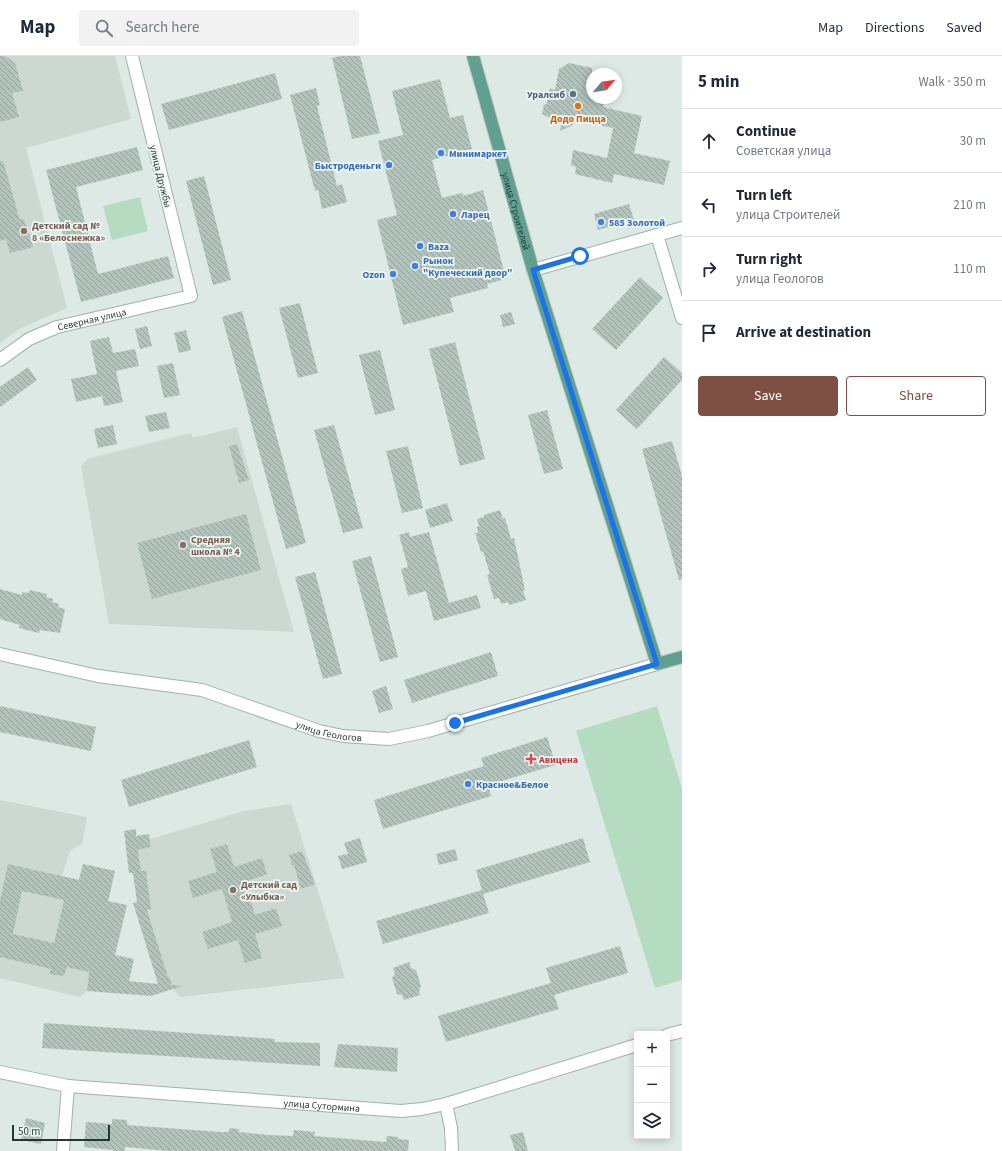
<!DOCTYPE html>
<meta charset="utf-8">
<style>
body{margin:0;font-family:"Source Sans 3",sans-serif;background:#f2f2f3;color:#1f2937}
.controls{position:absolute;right:12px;bottom:12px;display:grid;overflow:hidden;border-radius:4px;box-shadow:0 2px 10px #0003}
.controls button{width:36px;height:36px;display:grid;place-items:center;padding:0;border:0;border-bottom:1px solid #e0e1e3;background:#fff;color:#1f2937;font:20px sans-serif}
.compass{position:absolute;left:586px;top:12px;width:36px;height:36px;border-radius:50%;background:#fff;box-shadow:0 2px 10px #0003;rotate:61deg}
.scale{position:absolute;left:12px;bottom:10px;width:98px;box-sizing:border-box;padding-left:4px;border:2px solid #1f3932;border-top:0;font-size:11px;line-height:14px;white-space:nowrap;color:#1f3932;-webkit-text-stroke:3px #edf6f2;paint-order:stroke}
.stop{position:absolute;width:12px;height:12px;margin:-9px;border:3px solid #1a73e8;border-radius:50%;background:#fff}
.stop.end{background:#1a73e8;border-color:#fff;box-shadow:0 1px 4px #0008}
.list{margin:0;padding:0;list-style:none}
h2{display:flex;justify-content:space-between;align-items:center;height:52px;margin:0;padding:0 16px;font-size:17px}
h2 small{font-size:13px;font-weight:400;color:#747a83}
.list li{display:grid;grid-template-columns:26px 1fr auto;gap:12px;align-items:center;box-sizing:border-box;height:64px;padding:0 16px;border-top:1px solid #e0e1e3}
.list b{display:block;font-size:15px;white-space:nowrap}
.list p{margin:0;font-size:13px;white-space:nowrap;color:#747a83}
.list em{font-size:13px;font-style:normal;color:#747a83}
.actions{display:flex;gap:8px;padding:12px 16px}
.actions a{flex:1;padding:9px 0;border:1px solid #7e4f43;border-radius:4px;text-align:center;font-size:14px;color:#7e4f43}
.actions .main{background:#7e4f43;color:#fff}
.icon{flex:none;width:22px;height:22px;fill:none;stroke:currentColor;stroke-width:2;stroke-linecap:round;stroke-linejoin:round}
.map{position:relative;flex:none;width:682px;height:1095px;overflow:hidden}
header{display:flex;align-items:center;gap:24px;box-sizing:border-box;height:56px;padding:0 20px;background:#fff;border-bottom:1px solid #e0e1e3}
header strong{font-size:19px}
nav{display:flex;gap:22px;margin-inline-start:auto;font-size:14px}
.search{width:280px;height:36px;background:#f2f2f3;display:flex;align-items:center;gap:10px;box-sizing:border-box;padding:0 14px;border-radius:4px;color:#747a83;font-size:15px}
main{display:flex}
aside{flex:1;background:#fff}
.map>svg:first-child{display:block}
.built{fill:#ccd9d3}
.green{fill:#b5dbc1}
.building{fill:url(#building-back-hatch);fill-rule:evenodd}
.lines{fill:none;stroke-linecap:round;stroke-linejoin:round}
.minor-casing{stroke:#a0b1ab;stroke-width:14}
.major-casing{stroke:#bcc4c2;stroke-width:14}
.minor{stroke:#fff;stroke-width:12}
.major{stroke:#619f91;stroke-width:12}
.route{stroke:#1a73e8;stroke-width:5}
.service-dot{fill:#5c6f8a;stroke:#edf6f2;stroke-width:1.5}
.food-dot{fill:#e8710a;stroke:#edf6f2;stroke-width:1.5}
.shop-dot{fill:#3f7fe0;stroke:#edf6f2;stroke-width:1.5}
.education-dot{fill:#8d6e63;stroke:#edf6f2;stroke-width:1.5}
.health-dot{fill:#e0444e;stroke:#edf6f2;stroke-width:1.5}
.labels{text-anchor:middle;stroke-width:3.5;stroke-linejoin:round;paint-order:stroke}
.service-label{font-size:10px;font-weight:bold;fill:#4e5e75;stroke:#edf6f2;text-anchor:end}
.food-label{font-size:10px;font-weight:bold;fill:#c56008;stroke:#edf6f2}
.shop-label{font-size:10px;font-weight:bold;fill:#366cbe;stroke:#edf6f2;text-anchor:start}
.street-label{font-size:10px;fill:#1f3932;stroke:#edf6f2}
.education-label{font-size:10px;font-weight:bold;fill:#785e54;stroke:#edf6f2;text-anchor:start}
.health-label{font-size:10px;font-weight:bold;fill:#be3a42;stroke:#edf6f2;text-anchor:start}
</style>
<header>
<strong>Map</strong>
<div class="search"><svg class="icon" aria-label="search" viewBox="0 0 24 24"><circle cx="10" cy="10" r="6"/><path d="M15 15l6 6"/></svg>Search here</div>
<nav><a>Map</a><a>Directions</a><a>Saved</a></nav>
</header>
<main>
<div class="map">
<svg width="682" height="1095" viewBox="0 0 682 1095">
<defs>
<pattern id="building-back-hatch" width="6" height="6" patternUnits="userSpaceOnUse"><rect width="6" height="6" fill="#b3c4bd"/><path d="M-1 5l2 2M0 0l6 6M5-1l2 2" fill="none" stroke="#91a09a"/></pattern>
</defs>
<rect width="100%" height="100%" fill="#dde9e4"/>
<path class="built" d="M 0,0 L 115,0 L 131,63 L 26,92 L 67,252 L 19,273 L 0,287 Z
M 237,371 L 294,576 L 109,568 L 81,410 L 87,403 L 191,377 L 193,382 Z
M 0,744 L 87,761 L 82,788 L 70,795 L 62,820 L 79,824 L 83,808 L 115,815 L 87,935 L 80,941 L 0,922 Z
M 291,748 L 345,922 L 180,941 L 173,933 L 169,921 L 168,921 L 147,854 L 150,853 L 146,815 L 141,815 L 138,794 L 151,791 L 150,783 L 244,755 Z"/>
<path class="green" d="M 140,141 L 148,175 L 112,184 L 103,150 Z
M 657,650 L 682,733 L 682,924 L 655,932 L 576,675 Z"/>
<path class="building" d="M 0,0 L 5,0 L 15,7 L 23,35 L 12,37 L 19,61 L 0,66 Z
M 340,0 L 360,0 L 380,77 L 352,83 L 332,2 Z
M 569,7 L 592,12 L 592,42 L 605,42 L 603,51 L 642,60 L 634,97 L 670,105 L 664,129 L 614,118 L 612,127 L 575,118 L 576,111 L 571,109 L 573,94 L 607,102 L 613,72 L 577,64 L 571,70 L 560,75 L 563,58 L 552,64 L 550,62 L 542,58 L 544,48 L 546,49 L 550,32 L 555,34 L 559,13 Z
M 275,17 L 282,43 L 169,74 L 161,48 Z
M 440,23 L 450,62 L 463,59 L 472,93 L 432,104 L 442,142 L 462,137 L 463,140 L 483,134 L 506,223 L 487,228 L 488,232 L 450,242 L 454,256 L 403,269 L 377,164 L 397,159 L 378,85 L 403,79 L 392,35 Z
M 316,32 L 320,49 L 317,50 L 337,130 L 342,128 L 347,146 L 322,153 L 318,134 L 315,135 L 290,39 Z
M 137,91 L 143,114 L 76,131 L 98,218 L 168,200 L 174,222 L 81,246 L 46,114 Z
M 0,105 L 3,105 L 20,164 L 24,163 L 33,191 L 10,197 L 6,183 L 0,185 Z
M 204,120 L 231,224 L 213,229 L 186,125 Z
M 629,148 L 634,164 L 598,174 L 594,158 Z
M 640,221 L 663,242 L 616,294 L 592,273 Z
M 300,247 L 318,317 L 298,322 L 279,252 Z
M 242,255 L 306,487 L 286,493 L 222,261 Z
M 511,256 L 515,268 L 503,271 L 500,259 Z
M 147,270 L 152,290 L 140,293 L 135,273 Z
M 186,274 L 191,294 L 179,297 L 174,277 Z
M 109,281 L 113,297 L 135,293 L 139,310 L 116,315 L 123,346 L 104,350 L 102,340 L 76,346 L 71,323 L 97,318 L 90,285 Z
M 455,286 L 485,403 L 460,410 L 429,293 Z
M 380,294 L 395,354 L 375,359 L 359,299 Z
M 664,301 L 682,317 L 682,324 L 637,373 L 616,354 Z
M 173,307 L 180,339 L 164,342 L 157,310 Z
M 28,311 L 37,324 L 0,351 L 0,331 Z
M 547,354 L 563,413 L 544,418 L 528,359 Z
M 166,356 L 170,372 L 149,376 L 145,360 Z
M 113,369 L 117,388 L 98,392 L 94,373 Z
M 334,369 L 363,472 L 343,477 L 314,374 Z
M 672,385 L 682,420 L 682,523 L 679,524 L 642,393 Z
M 237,388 L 249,424 L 239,427 L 229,390 Z
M 408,390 L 423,452 L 402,457 L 386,395 Z
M 447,447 L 453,465 L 430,472 L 425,454 Z
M 500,454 L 503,463 L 505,462 L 511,483 L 514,482 L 525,534 L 523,535 L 526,544 L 509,549 L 508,546 L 501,548 L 499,542 L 494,543 L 487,519 L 490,518 L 483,495 L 481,496 L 475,477 L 478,477 L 477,471 L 479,470 L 477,463 L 484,461 L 484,459 Z
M 246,458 L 261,514 L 152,543 L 137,487 Z
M 409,476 L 410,481 L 429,476 L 449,547 L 477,539 L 481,552 L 434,565 L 426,535 L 408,540 L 401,513 L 408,511 L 399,479 Z
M 371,500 L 398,601 L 380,606 L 352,505 Z
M 315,516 L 342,618 L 323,623 L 295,521 Z
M 0,533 L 22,539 L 22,536 L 29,537 L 30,534 L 47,538 L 46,541 L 53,543 L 52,546 L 59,548 L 58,551 L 65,553 L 60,577 L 40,574 L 39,577 L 19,572 L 20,569 L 0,563 Z
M 491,596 L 498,620 L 412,647 L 404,624 Z
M 386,630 L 393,653 L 379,657 L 372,635 Z
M 0,650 L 96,671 L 91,695 L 0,676 Z
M 547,681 L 556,709 L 488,729 L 491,740 L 383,773 L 374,744 L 484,710 L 481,702 Z
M 249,684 L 257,711 L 129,751 L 121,724 Z
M 136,773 L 136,780 L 149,778 L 151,791 L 138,794 L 141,815 L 146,815 L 151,853 L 147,854 L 168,921 L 169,920 L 172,929 L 182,930 L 151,940 L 87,935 L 89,916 L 67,911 L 64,920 L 49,918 L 51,913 L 0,901 L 0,845 L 8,808 L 79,824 L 83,808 L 115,815 L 108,845 L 127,849 L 115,899 L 134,903 L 129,925 L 158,928 L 133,847 L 137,846 L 133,817 L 129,817 L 124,775 ZM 22,835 L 64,844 L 54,887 L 13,878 Z
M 360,782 L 367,806 L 342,813 L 338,800 L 348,798 L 344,787 Z
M 583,782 L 590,806 L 483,838 L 476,814 Z
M 227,788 L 234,811 L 262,802 L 267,818 L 245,826 L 255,859 L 276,852 L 282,870 L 255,878 L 262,902 L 245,907 L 238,884 L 208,893 L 202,876 L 232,866 L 222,833 L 193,842 L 188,825 L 217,816 L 210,793 Z
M 455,793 L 458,804 L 439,809 L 436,798 Z
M 302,795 L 315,828 L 301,833 L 294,809 L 292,809 L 289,799 Z
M 482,834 L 489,857 L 383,888 L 376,865 Z
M 620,890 L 628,917 L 554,939 L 559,953 L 446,986 L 438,960 L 551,927 L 546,912 Z
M 409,906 L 411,912 L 416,914 L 421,930 L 419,934 L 420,939 L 404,944 L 402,939 L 397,938 L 392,922 L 395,918 L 393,912 Z
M 44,967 L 275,983 L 275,986 L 320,987 L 320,1010 L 42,992 Z
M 338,988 L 398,992 L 397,1016 L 334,1011 Z
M 26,1062 L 45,1067 L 41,1088 L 21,1084 Z
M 112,1063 L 127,1064 L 127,1069 L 220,1076 L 229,1076 L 229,1072 L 239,1073 L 239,1076 L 268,1079 L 293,1080 L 294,1074 L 315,1076 L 314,1080 L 386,1086 L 387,1080 L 398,1081 L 398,1083 L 409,1084 L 408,1095 L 168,1095 L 125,1091 L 125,1095 L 113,1095 L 113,1094 L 84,1091 L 86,1066 L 112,1068 Z
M 523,1076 L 528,1095 L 515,1095 L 510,1079 Z"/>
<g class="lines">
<defs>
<g id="minor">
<path d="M 657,179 L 682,262"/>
<path d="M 533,214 L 682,172"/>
<path id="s1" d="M 0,304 L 29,283 L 57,271 L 191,240 L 132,0"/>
<path id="s2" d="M 0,598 L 98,620 L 202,634 L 319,675 L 343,680 L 389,683 L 428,675 L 657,608"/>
<path d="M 667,979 L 682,975"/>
<path id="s3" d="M 0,1016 L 68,1030 L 401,1055 L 422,1053 L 446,1048 L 637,989"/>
<path d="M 446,1048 L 451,1072 L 452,1095"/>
<path d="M 63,1095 L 68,1030"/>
</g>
<g id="major">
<path id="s4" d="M 473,0 L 533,214 L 657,608 L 682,601"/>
</g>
</defs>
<use href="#minor" class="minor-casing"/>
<use href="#major" class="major-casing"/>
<use href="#minor" class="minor"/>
<use href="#major" class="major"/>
</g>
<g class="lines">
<path class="route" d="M 455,667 L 657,608 L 533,214 L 580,200"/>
</g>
<circle class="service-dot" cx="573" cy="38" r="4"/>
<circle class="food-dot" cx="578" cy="50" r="4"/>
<g class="shop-dot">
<circle cx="441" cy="97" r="4"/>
<circle cx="389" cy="109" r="4"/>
<circle cx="453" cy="158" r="4"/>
<circle cx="601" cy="166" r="4"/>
<circle cx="420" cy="190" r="4"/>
<circle cx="415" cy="210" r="4"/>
<circle cx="393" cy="218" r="4"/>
<circle cx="468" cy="728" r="4"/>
</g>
<g class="education-dot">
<circle cx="24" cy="175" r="4"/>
<circle cx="183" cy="489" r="4"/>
<circle cx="233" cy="834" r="4"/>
</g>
<path class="health-dot" d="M529 697h4v4h4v4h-4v4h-4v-4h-4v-4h4z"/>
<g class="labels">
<g class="service-label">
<text x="565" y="42">Уралсиб</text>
</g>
<g class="food-label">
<text x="578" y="66">Додо Пицца</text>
</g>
<g class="shop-label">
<text x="449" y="101">Минимаркет</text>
<text x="381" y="113" text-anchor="end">Быстроденьги</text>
<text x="461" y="162">Ларец</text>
<text x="609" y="170">585 Золотой</text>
<text x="428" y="194">Baza</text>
<text x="423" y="208">Рынок<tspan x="423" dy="12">"Купеческий двор"</tspan></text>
<text x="385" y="222" text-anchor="end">Ozon</text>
<text x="476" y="732">Красное&amp;Белое</text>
</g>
<g class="street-label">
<text transform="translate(161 120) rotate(76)" y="4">улица Дружбы</text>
<text dy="4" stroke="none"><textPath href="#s4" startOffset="161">улица Строителей</textPath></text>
<text dy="4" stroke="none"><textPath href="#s1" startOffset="102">Северная улица</textPath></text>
<text dy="4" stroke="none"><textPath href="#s2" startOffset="339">улица Геологов</textPath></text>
<text dy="4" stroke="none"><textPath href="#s3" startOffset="324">улица Сутормина</textPath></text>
</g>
<g class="education-label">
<text x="32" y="173">Детский сад №<tspan x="32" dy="12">8 «Белоснежка»</tspan></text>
<text x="191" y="487">Средняя<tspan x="191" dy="12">школа № 4</tspan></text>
<text x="241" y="832">Детский сад<tspan x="241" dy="12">«Улыбка»</tspan></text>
</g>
<g class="health-label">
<text x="539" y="707">Авицена</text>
</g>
</g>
</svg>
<div class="controls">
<button>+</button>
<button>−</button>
<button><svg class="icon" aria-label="layers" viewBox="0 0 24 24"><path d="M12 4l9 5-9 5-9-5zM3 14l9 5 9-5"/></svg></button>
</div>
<svg class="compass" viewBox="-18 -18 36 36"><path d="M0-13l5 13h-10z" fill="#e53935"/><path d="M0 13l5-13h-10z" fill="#747a83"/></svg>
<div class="scale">50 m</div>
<div class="stop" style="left:580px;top:200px"></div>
<div class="stop end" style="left:455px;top:667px"></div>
</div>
<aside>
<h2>5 min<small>Walk · 350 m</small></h2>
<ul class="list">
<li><svg class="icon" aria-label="ahead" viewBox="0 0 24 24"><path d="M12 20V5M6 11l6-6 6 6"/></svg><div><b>Continue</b><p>Советская улица</p></div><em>30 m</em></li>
<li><svg class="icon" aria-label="left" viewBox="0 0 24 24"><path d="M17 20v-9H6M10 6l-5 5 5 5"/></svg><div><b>Turn left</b><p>улица Строителей</p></div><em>210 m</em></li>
<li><svg class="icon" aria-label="right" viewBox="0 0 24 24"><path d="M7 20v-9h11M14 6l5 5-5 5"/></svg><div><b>Turn right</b><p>улица Геологов</p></div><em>110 m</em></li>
<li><svg class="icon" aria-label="arrive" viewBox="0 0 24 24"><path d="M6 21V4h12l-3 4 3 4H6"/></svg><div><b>Arrive at destination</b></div></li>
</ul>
<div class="actions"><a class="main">Save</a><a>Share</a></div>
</aside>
</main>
